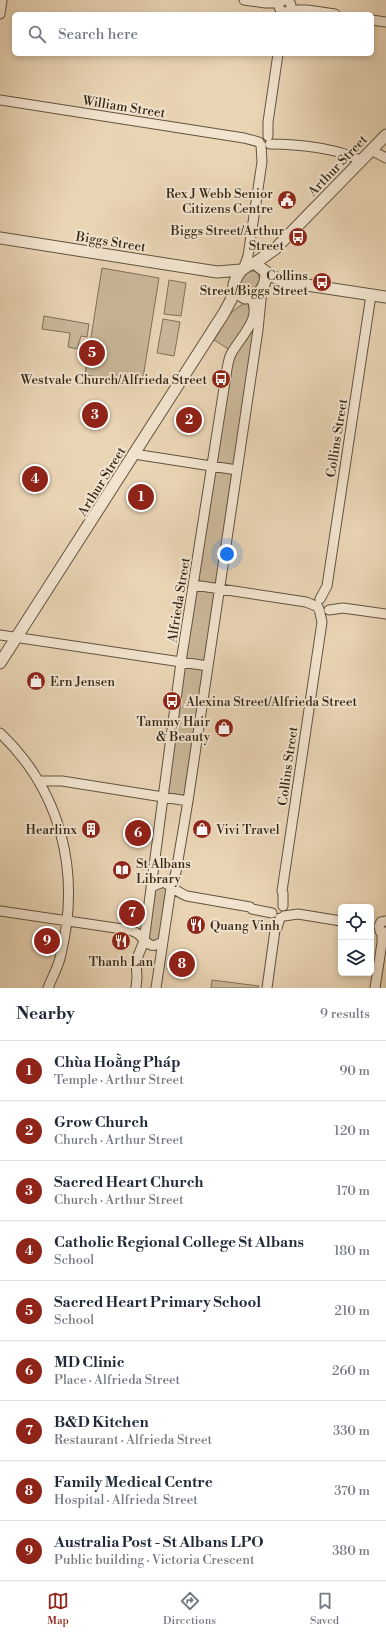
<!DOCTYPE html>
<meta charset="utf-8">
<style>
body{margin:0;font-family:"Libre Bodoni",serif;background:#f6f6f7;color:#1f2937}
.controls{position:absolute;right:12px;bottom:12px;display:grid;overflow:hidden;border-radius:6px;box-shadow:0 2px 6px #0003}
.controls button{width:36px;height:36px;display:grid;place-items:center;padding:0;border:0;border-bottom:1px solid #e0e1e3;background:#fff;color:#1f2937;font:20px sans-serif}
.you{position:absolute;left:227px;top:554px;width:14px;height:14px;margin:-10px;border:3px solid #fff;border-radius:50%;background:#1a73e8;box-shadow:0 0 0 6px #1a73e833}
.badge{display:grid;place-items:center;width:26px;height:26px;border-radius:50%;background:#8f2418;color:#fff;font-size:13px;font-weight:700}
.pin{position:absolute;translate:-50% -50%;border:2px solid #fff;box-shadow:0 1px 4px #0006}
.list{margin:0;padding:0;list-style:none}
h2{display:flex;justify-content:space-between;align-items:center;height:52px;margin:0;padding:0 16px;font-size:17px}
h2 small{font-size:13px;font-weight:400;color:#747a83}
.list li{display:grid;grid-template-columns:26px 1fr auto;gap:12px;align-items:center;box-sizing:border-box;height:60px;padding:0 16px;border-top:1px solid #e0e1e3}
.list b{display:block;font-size:15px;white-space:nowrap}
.list p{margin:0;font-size:13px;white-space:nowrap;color:#747a83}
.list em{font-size:13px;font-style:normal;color:#747a83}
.icon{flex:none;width:22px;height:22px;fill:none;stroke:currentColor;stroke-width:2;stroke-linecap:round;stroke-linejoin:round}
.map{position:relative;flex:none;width:386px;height:988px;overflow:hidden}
.search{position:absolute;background:#fff;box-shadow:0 2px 6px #0003;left:12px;right:12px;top:12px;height:44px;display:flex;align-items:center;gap:10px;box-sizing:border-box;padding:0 14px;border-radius:6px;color:#747a83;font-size:15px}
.sheet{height:592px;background:#fff}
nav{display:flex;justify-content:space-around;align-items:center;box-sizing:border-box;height:56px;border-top:1px solid #e0e1e3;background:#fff;font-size:11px;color:#747a83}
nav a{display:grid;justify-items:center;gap:2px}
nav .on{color:#8f2418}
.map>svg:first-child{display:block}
.green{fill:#cab799;stroke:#807058}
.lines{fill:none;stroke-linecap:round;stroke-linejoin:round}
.minor-casing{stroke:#62533e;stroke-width:11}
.tertiary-casing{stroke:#62533e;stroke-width:13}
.minor{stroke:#f1e3ce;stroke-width:9}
.tertiary{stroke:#f1e3ce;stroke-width:11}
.labels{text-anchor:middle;stroke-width:4;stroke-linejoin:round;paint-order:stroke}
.street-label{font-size:13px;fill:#352817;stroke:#f1e3ce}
.poi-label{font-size:13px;fill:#352817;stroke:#f1e3ce;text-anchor:end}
</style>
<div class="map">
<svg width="386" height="988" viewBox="0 0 386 988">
<rect width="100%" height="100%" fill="#e9d4b4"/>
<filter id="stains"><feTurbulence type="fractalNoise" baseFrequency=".005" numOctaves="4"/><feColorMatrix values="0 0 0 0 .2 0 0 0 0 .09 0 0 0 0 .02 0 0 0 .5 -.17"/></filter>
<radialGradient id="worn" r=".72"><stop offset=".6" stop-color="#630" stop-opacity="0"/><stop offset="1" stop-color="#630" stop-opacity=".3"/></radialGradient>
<path class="green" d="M 102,268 L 159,278 L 142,384 L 85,375 Z
M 250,271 L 254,271 L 258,273 L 260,281 L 253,290 L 247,292 L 241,287 C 240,280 244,275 250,271 Z
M 169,280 L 186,283 L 181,316 L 164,314 Z
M 244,303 L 249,303 L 251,317 L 230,350 L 214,340 L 220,331 L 222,323 L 232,312 Z
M 258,305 L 234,465 L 217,463 L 232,359 Z
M 44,316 L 89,324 L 87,337 L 81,336 L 77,349 L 68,347 L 70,333 L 42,329 Z
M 163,319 L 180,322 L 174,356 L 157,353 Z
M 215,471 L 232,472 L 216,585 L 200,581 L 198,578 Z
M 201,589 L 215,592 L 205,662 L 187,659 L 186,657 L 196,593 Z
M 187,667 L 203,670 L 184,797 L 169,795 L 166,788 L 184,669 Z
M 157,887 L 163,887 L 166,890 L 159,938 L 153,941 L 148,936 L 154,891 Z
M 212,980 L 259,986 L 258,988 L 211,988 Z"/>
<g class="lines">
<defs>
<path id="minor" d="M279 6a6 6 0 1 1 12 0a6 6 0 1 1-12 0Z
M 244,0 L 266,3 L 280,3
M 290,10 L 307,10 L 335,14
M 0,14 L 2,0
M 372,20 L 386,22
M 0,100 L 244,138 L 259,142
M 268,136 L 268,122 L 278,54
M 270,144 C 296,144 339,148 361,161
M 371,150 L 386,158
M 244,267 L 248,256 L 262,162 L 261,145
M 134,454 L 237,470
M 194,585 L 306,602 L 318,607
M 320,599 L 327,586 L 371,295
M 329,610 L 343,608 L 386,614
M 0,635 L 208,666
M 0,733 C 61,791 81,872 61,954 C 59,966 52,977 48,988
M 40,781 L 62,781 L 188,801
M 151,887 L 163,882 C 171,885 176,892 187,896 L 250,907 L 252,909 L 272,913
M 283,906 L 283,893 L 282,891 L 322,622 L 319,609
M 0,911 L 129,930 C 132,931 136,932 138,934 C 147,942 150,951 163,941
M 284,916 L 298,914 L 341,921
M 386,921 L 381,922 L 379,926 L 380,931 L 386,932
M 136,988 L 137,977 L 136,961 L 144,941 L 181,662 L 227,369 C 228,363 229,358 231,354 C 240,337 264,317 250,297
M 156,988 L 171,888 L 176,872 L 188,801 L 258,330 L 262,289
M 267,988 L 275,930 L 277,928 L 280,918
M 375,988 L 382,943 L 382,932"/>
<path id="tertiary" d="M 0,238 L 217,272 L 241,270
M 254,263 L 266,272 C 266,287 260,296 245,298 L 238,294 L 234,284 C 238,272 243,267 254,263 Z
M 255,263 L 275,249 L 386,135
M 266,274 L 287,282 L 386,297
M 0,663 L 224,313 L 231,300 L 234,286"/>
</defs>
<use href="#minor" class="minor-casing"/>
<use href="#tertiary" class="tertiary-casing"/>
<use href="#minor" class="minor"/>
<use href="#tertiary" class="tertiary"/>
</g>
<defs>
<symbol id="civic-disc" viewBox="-11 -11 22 22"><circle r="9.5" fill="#8f2418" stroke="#f1e3ce"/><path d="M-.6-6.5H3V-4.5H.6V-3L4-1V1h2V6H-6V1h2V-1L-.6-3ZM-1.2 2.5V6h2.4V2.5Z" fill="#fff"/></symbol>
<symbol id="bus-disc" viewBox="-11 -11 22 22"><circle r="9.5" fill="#8f2418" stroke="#f1e3ce"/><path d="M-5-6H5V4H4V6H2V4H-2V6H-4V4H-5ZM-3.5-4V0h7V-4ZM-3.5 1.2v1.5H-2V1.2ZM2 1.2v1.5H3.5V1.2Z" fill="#fff"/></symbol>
<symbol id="shop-disc" viewBox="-11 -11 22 22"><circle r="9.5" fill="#8f2418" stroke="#f1e3ce"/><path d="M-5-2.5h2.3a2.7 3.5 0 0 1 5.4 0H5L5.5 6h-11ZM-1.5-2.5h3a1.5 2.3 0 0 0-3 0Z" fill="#fff"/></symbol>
<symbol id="building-disc" viewBox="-11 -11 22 22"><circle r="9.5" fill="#8f2418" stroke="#f1e3ce"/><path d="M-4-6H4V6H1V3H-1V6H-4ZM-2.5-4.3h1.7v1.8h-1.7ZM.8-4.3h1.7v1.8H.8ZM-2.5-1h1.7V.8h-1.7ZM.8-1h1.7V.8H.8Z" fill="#fff"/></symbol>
<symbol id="library-disc" viewBox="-11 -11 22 22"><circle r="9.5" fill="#8f2418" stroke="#f1e3ce"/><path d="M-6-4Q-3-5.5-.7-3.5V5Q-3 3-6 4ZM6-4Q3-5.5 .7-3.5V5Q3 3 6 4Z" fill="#fff"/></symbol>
<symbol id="restaurant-disc" viewBox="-11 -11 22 22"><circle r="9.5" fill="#8f2418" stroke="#f1e3ce"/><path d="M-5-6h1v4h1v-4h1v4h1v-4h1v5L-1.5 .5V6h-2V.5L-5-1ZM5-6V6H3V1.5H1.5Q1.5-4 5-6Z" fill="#fff"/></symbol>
</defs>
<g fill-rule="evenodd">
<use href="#civic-disc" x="276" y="189" width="22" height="22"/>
<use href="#bus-disc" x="287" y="226" width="22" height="22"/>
<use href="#bus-disc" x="311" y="271" width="22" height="22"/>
<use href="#bus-disc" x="210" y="368" width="22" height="22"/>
<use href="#shop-disc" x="25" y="670" width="22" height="22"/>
<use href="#bus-disc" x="161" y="690" width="22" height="22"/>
<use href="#shop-disc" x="213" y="717" width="22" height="22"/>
<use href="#building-disc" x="80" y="818" width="22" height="22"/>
<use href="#shop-disc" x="191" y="818" width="22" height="22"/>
<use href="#library-disc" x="111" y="859" width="22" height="22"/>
<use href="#restaurant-disc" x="185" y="914" width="22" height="22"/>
<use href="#restaurant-disc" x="110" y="930" width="22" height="22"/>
</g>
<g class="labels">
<g class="street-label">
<text transform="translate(124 106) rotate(9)" y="5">William Street</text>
<text transform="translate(337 165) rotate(-46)" y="5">Arthur Street</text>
<text transform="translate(111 241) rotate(9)" y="5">Biggs Street</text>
<text transform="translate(336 438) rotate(-81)" y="5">Collins Street</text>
<text transform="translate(101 481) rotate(-58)" y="5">Arthur Street</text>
<text transform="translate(178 600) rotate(-81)" y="5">Alfrieda Street</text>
<text transform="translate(287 766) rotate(-82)" y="5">Collins Street</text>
</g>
<g class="poi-label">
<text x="273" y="198">Rex J Webb Senior<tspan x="273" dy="15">Citizens Centre</tspan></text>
<text x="284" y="235">Biggs Street/Arthur<tspan x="284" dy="15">Street</tspan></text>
<text x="308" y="280">Collins<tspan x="308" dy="15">Street/Biggs Street</tspan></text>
<text x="207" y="384">Westvale Church/Alfrieda Street</text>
<text x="50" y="686" text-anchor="start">Ern Jensen</text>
<text x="186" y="706" text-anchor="start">Alexina Street/Alfrieda Street</text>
<text x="210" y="726">Tammy Hair<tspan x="210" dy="15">&amp; Beauty</tspan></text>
<text x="77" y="834">Hearlinx</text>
<text x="216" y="834" text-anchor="start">Vivi Travel</text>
<text x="136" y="868" text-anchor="start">St Albans<tspan x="136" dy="15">Library</tspan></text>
<text x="210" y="930" text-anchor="start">Quang Vinh</text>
<text x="121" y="966" text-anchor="middle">Thanh Lan</text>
</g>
</g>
<rect width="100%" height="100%" filter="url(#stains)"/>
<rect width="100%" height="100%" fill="url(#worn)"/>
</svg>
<div class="controls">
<button><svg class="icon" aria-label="locate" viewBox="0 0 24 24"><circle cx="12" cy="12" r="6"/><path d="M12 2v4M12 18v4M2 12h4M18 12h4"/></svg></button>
<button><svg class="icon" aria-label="layers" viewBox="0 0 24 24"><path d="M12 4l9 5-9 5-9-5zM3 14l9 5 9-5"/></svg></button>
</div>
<div class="you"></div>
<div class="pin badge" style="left:141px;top:497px">1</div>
<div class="pin badge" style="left:189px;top:420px">2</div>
<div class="pin badge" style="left:95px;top:415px">3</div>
<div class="pin badge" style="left:35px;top:479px">4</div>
<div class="pin badge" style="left:92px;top:353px">5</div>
<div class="pin badge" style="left:138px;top:833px">6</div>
<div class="pin badge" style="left:132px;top:913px">7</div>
<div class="pin badge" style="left:182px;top:964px">8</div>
<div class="pin badge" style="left:47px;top:941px">9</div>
<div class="search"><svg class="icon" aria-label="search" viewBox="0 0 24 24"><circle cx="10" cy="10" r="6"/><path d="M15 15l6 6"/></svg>Search here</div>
</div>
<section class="sheet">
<h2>Nearby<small>9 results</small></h2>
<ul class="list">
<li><span class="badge">1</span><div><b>Chùa Hoằng Pháp</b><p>Temple · Arthur Street</p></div><em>90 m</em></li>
<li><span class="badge">2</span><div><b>Grow Church</b><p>Church · Arthur Street</p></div><em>120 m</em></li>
<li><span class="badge">3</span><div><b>Sacred Heart Church</b><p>Church · Arthur Street</p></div><em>170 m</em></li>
<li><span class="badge">4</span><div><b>Catholic Regional College St Albans</b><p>School</p></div><em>180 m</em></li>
<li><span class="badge">5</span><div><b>Sacred Heart Primary School</b><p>School</p></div><em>210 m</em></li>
<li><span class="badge">6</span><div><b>MD Clinic</b><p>Place · Alfrieda Street</p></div><em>260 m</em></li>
<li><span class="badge">7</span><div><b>B&amp;D Kitchen</b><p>Restaurant · Alfrieda Street</p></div><em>330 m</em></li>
<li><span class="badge">8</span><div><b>Family Medical Centre</b><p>Hospital · Alfrieda Street</p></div><em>370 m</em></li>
<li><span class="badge">9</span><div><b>Australia Post - St Albans LPO</b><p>Public building · Victoria Crescent</p></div><em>380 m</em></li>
</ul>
</section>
<nav>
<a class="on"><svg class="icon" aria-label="map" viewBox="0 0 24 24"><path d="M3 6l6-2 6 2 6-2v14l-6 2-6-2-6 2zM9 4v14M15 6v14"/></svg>Map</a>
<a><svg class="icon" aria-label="directions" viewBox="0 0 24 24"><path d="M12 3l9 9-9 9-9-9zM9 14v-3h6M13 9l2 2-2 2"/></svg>Directions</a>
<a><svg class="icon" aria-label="saved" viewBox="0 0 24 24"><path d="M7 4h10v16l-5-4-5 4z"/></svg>Saved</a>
</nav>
